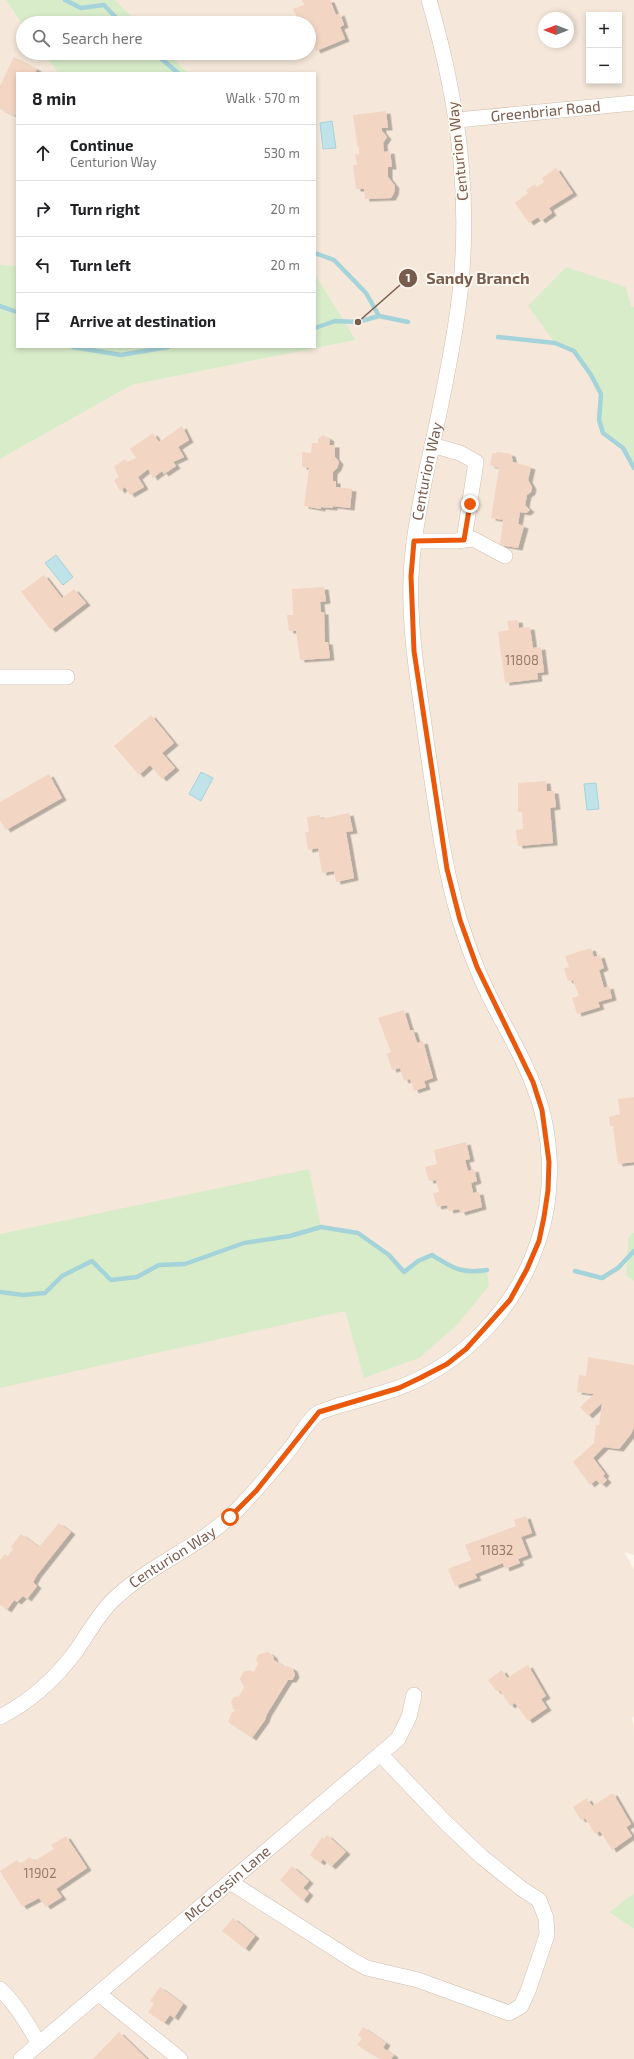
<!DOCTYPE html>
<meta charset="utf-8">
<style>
body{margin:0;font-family:"Exo 2",sans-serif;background:#f6f6f6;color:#202124}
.controls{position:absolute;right:12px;top:12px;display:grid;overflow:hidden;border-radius:0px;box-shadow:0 2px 6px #0003}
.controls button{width:36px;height:36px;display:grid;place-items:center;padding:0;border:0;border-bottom:1px solid #e0e0e0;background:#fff;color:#202124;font:20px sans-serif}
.compass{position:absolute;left:538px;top:12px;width:36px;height:36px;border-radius:50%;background:#fff;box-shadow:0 2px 6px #0003;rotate:270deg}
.stop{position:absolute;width:12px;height:12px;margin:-9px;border:3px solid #ea580c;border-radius:50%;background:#fff}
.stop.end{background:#ea580c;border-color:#fff;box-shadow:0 1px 4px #0008}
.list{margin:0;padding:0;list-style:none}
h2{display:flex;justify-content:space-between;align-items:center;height:52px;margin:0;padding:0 16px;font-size:17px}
h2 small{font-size:13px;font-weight:400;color:#757577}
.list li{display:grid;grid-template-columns:26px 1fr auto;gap:12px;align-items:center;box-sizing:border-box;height:56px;padding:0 16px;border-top:1px solid #e0e0e0}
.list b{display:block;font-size:15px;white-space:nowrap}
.list p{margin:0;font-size:13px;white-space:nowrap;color:#757577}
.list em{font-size:13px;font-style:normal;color:#757577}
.icon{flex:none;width:22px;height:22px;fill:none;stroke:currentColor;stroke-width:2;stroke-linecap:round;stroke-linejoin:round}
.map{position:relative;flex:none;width:634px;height:2059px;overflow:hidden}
.search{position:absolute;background:#fff;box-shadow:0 2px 6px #0003;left:16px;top:16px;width:300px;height:44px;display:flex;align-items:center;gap:10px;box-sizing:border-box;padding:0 14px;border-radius:22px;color:#757577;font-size:15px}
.panel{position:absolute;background:#fff;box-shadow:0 2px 6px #0003;left:16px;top:72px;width:300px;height:276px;border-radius:0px}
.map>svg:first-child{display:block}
.residential{fill:#f5e8da;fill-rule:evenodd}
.green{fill:#d8ecc9}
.water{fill:#bfe3e8;stroke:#a5d3da}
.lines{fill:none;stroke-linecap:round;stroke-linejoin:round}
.stream{stroke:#a5d3da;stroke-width:4.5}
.building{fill:#f3d5c3;filter:url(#shadow)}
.minor-casing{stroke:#d1beb0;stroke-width:16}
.minor{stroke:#fff;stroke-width:15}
.route{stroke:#ea580c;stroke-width:5}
.labels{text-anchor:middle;stroke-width:3.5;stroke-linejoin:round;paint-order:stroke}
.number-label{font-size:13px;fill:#987a6a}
.street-label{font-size:15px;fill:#7a5c4d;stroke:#fffaf3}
.leader{fill:none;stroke:#7a5c4d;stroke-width:1.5}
.callout-dot{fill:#7a5c4d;stroke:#fffaf3;stroke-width:1.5}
.mark-label{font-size:12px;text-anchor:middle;font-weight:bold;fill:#fff}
.callout-label{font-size:16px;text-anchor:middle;font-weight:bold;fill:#7a5c4d;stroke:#fffaf3;stroke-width:3.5;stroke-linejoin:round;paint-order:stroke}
</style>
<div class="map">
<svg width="634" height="2059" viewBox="0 0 634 2059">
<defs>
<filter id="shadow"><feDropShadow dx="4.5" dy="2.5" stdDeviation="0" flood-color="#0004"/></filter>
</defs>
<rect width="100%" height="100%" fill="#fdf6ec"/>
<path class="residential" d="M 0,0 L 6,0 L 23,25 L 23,53 L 44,53 L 58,73 L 17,73 L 17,266 L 0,265 Z
M 115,0 L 634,0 L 634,1232 L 628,1238 L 626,1276 L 634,1281 L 634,1555 L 624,1552 L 634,1569 L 634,1716 L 632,1719 L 634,1729 L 634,1893 L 609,1912 L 634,1929 L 634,2059 L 0,2059 L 0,459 L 132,385 L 356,340 L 315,274 L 315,73 L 188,73 L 168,53 L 309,53 L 309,23 L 138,23 ZM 589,15 L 619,15 L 619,81 L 589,81 ZM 544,18 L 568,18 L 568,42 L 544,42 Z"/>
<path class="green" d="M 6,0 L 115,0 L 138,23 L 23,23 L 23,25 Z
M 44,53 L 168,53 L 188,73 L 58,73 Z
M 0,265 L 17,266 L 17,347 L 315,347 L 315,274 L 356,340 L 132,385 L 0,459 Z
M 566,267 L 626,287 L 631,307 L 634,307 L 634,468 L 623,448 L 603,433 L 599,420 L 601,394 L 591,375 L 574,351 L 555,343 L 528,306 Z
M 309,1169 L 321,1227 L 358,1233 L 389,1255 L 404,1272 L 418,1261 L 432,1255 C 453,1268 461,1274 487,1270 L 489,1286 L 457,1325 L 419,1358 L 364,1378 L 345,1311 L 0,1388 L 0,1234 Z
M 634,1232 L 634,1281 L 626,1276 L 628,1238 Z
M 634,1893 L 634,1929 L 609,1912 Z"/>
<path class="water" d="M 332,121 L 336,148 L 323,149 L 320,123 Z
M 56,555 L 73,577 L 63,585 L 45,563 Z
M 201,772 L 213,778 L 201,801 L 189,794 Z
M 596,783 L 599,809 L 587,810 L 584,784 Z"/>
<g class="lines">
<path class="stream" d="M 65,0 L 81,8 L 104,5 L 121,23
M 153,23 L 157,23
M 157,53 L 157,55 L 178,73
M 315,253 L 334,260 L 366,293 L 379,316
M 0,306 L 17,312
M 315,328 L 335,321 L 358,322 L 379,316 L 408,322
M 498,337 L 555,343 L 574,351 L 591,375 L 601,394 L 599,420 L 603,433 L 623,448 L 634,468
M 73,347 L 121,355 L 168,347
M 575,1271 L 602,1278 L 618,1268 L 634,1251
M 0,1292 L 23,1295 L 45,1293 L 62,1276 L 92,1261 L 111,1280 L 137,1277 L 159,1265 L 185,1264 L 244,1243 L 290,1236 L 321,1227 L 358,1233 L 389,1255 L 404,1272 L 418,1261 L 432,1255 C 453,1268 461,1274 487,1270"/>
</g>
<path class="building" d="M 302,0 L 330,0 L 336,15 L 340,13 L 344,25 L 340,27 L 345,39 L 316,51 L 311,40 L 309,40 L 309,23 L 305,23 L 303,17 L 298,20 L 293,9 L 304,5 Z
M 14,57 L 37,69 L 35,73 L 17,73 L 17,111 L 15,116 L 0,109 L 0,86 Z
M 386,111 L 388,128 L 382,128 L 382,131 L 387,137 L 383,143 L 384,152 L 390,151 L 392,167 L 388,167 L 388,177 L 395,186 L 394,193 L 391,198 L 365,199 L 364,189 L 356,189 L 353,165 L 357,165 L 355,154 L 359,154 L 359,148 L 357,145 L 353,115 Z
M 556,168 L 573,193 L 549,208 L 552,213 L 541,221 L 538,217 L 529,223 L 515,203 L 528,193 L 526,190 L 535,184 L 537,187 L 544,182 L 542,178 Z
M 182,426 L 189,440 L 178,447 L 184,457 L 173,462 L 176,466 L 164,474 L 162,471 L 153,478 L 148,469 L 138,477 L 144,487 L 130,495 L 125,487 L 120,491 L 114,480 L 119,477 L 114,467 L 125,459 L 127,462 L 136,458 L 130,449 L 153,433 L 159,442 Z
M 323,435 L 330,439 L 329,445 L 335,445 L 335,457 L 339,462 L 337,468 L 333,472 L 333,481 L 336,481 L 336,487 L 352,489 L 350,508 L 333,506 L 333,508 L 321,507 L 321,509 L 304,506 L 309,468 L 302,467 L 302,452 L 311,453 L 312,443 L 318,443 L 318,439 Z
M 498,452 L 511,454 L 513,462 L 531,467 L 528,480 L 532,487 L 531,492 L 527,495 L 525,505 L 530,510 L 526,513 L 520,512 L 518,524 L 524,526 L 518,548 L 500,545 L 503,520 L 491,518 L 499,468 L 490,465 L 492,454 Z
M 44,575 L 62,598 L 74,589 L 86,603 L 51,630 L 21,592 Z
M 324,587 L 326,601 L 320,602 L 321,612 L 324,612 L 325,642 L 328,642 L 330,658 L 300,660 L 296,631 L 289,631 L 287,615 L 293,615 L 292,589 Z
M 518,620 L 519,628 L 530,627 L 533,648 L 541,647 L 544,672 L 537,673 L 538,679 L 505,683 L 498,632 L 509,630 L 507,621 Z
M 151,715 L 174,743 L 162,753 L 175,768 L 162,779 L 150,765 L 139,775 L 114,746 Z
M 49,774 L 62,798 L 6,830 L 0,820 L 0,802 Z
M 546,781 L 547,791 L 554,791 L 556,807 L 550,808 L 553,843 L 518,846 L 516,830 L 523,829 L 522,812 L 518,812 L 518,783 Z
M 349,813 L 353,831 L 346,832 L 354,878 L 336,882 L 334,871 L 322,873 L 318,848 L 308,850 L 305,832 L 309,832 L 307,817 L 320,815 L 321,819 Z
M 591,948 L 594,957 L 600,955 L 604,968 L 599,970 L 604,988 L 609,986 L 612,998 L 598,1002 L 600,1007 L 577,1014 L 572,998 L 579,996 L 573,980 L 568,981 L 564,968 L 569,967 L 565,956 Z
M 404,1010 L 410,1030 L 413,1030 L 417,1043 L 423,1041 L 433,1078 L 424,1081 L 426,1087 L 414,1091 L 410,1079 L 404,1081 L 400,1068 L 392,1070 L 387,1054 L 391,1052 L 378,1018 Z
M 634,1097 L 634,1162 L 618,1164 L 613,1126 L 610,1126 L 609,1117 L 620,1114 L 618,1099 Z
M 466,1142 L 470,1159 L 465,1160 L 468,1171 L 474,1169 L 477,1181 L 471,1183 L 473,1193 L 479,1192 L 482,1207 L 461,1213 L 459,1209 L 449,1211 L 447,1205 L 437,1207 L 433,1193 L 439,1192 L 436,1180 L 429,1181 L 425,1167 L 437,1164 L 434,1150 Z
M 588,1357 L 634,1365 L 634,1427 L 631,1434 L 619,1449 L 604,1447 L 593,1458 L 605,1474 L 603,1476 L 607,1480 L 602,1485 L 596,1480 L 590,1485 L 573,1462 L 594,1443 L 596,1425 L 599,1425 L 602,1403 L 588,1416 L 580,1407 L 594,1394 L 577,1392 L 579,1375 L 586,1376 Z
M 526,1516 L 532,1533 L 521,1537 L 528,1555 L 518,1559 L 520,1563 L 505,1569 L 503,1563 L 475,1574 L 477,1578 L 455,1586 L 448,1569 L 471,1560 L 465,1545 L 516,1526 L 514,1520 Z
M 59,1523 L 71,1532 L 37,1575 L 33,1582 L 37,1586 L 27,1599 L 23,1596 L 17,1602 L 14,1600 L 7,1610 L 0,1605 L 0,1560 L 5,1554 L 8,1556 L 13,1549 L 11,1547 L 21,1534 L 39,1547 Z
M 268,1652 L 273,1656 L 274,1660 L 285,1667 L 288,1666 L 293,1669 L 295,1675 L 292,1680 L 288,1680 L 267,1714 L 265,1720 L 252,1738 L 228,1722 L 232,1712 L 236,1711 L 233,1709 L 231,1702 L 234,1697 L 239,1696 L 244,1687 L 240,1679 L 243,1672 L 250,1670 L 254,1672 L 258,1664 L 256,1659 L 259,1654 Z
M 528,1665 L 546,1696 L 541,1699 L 547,1708 L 528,1721 L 515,1703 L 510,1706 L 500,1690 L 497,1692 L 488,1680 L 502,1670 L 507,1678 Z
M 613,1793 L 631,1824 L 626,1827 L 632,1836 L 612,1850 L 600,1831 L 595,1834 L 585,1818 L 581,1820 L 573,1807 L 587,1798 L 592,1806 Z
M 327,1835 L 346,1852 L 331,1867 L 323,1859 L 320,1863 L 310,1855 L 322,1837 L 324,1839 Z
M 66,1836 L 87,1868 L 56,1889 L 62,1897 L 46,1907 L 39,1898 L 22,1907 L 0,1871 L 17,1860 L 20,1864 L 30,1857 L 34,1861 L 54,1849 L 51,1845 Z
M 292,1866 L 309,1881 L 303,1888 L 309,1893 L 303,1901 L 280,1880 Z
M 233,1918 L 255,1936 L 245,1949 L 222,1931 Z
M 160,1987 L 183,2004 L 174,2018 L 170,2015 L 164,2023 L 148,2012 L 154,2004 L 150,2001 Z
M 363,2027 L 386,2043 L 383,2048 L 394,2055 L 391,2059 L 380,2059 L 357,2045 L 362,2038 L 358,2035 Z
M 119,2032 L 147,2059 L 93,2059 Z"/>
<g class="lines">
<defs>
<g id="minor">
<path id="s1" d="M 457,120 L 634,103"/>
<path d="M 432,445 L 460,453 L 476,462 L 464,540"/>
<path d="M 414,541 L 456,541 L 473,539 L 505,556"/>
<path d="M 0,677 L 67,677"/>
<path id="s2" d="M 0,1717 C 29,1702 56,1678 76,1651 C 87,1635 97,1617 111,1602 C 147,1566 196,1549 233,1514 C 255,1492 274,1469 293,1445 C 300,1435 308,1420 318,1413 C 321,1411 333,1408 337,1406 C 356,1401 376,1395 395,1389 C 461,1366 516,1309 538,1242 C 555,1192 553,1133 533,1084 C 521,1052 502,1023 488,993 C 476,969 467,943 459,918 C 442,860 435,799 426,739 C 419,686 409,632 411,578 C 412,544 419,511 425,478 C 436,429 447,379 455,329 C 474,216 461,110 429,0"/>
<path d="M 230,1882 L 354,1961 L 367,1968 L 418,1980 L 509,2013 L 521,2006 L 528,1991 L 547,1935 L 546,1918 L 539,1900 L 522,1889 L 482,1857 L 446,1823 L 381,1755"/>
<path d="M 0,1989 C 16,2004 28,2024 39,2044"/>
<path d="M 99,1994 L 180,2059"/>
<path id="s3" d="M 21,2059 L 398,1739 L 409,1717 L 414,1695"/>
</g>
</defs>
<use href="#minor" class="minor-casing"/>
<use href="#minor" class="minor"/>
</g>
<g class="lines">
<path class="route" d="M 230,1517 L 256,1491 L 319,1412 L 399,1388 L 420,1378 L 447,1364 L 466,1349 L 510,1300 L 527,1269 L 539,1241 L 544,1217 L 548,1190 L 549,1162 L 542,1110 L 533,1082 L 477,967 L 460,920 L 447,869 L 414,651 L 411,576 L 414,541 L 464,540 L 470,504"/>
</g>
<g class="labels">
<g class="number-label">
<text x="522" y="665">11808</text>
<text x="497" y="1555">11832</text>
<text x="40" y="1878">11902</text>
</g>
<g class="street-label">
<text dy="5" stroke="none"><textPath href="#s1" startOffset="89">Greenbriar Road</textPath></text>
<text transform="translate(458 151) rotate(-96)" y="5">Centurion Way</text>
<text dy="5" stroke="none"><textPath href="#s2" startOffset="1533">Centurion Way</textPath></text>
<text dy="5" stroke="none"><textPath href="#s2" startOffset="238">Centurion Way</textPath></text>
<text dy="5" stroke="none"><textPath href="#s3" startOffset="271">McCrossin Lane</textPath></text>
</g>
</g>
<path class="leader" d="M358 322L408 278"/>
<g class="callout-dot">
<circle cx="358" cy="322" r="4"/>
<circle cx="408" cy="278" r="10"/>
</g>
<g class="mark-label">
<text x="408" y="282">1</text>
</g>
<g class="callout-label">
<text x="478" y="284">Sandy Branch</text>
</g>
</svg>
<div class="controls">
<button>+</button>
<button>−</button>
</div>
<svg class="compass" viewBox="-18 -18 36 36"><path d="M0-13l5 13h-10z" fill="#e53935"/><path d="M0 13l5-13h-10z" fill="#757577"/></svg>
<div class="stop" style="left:230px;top:1517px"></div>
<div class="stop end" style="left:470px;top:504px"></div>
<div class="search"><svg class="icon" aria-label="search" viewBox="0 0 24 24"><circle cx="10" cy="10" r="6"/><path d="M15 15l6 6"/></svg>Search here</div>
<section class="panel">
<h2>8 min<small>Walk · 570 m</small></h2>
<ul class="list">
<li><svg class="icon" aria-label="ahead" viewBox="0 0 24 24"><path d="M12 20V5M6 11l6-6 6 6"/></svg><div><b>Continue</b><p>Centurion Way</p></div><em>530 m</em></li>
<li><svg class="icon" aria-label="right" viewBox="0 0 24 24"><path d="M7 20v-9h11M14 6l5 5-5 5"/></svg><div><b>Turn right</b></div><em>20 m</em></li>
<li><svg class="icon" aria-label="left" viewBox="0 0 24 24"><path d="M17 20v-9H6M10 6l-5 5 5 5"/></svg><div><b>Turn left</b></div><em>20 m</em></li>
<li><svg class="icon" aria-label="arrive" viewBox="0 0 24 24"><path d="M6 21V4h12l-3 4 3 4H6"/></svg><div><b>Arrive at destination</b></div></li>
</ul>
</section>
</div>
